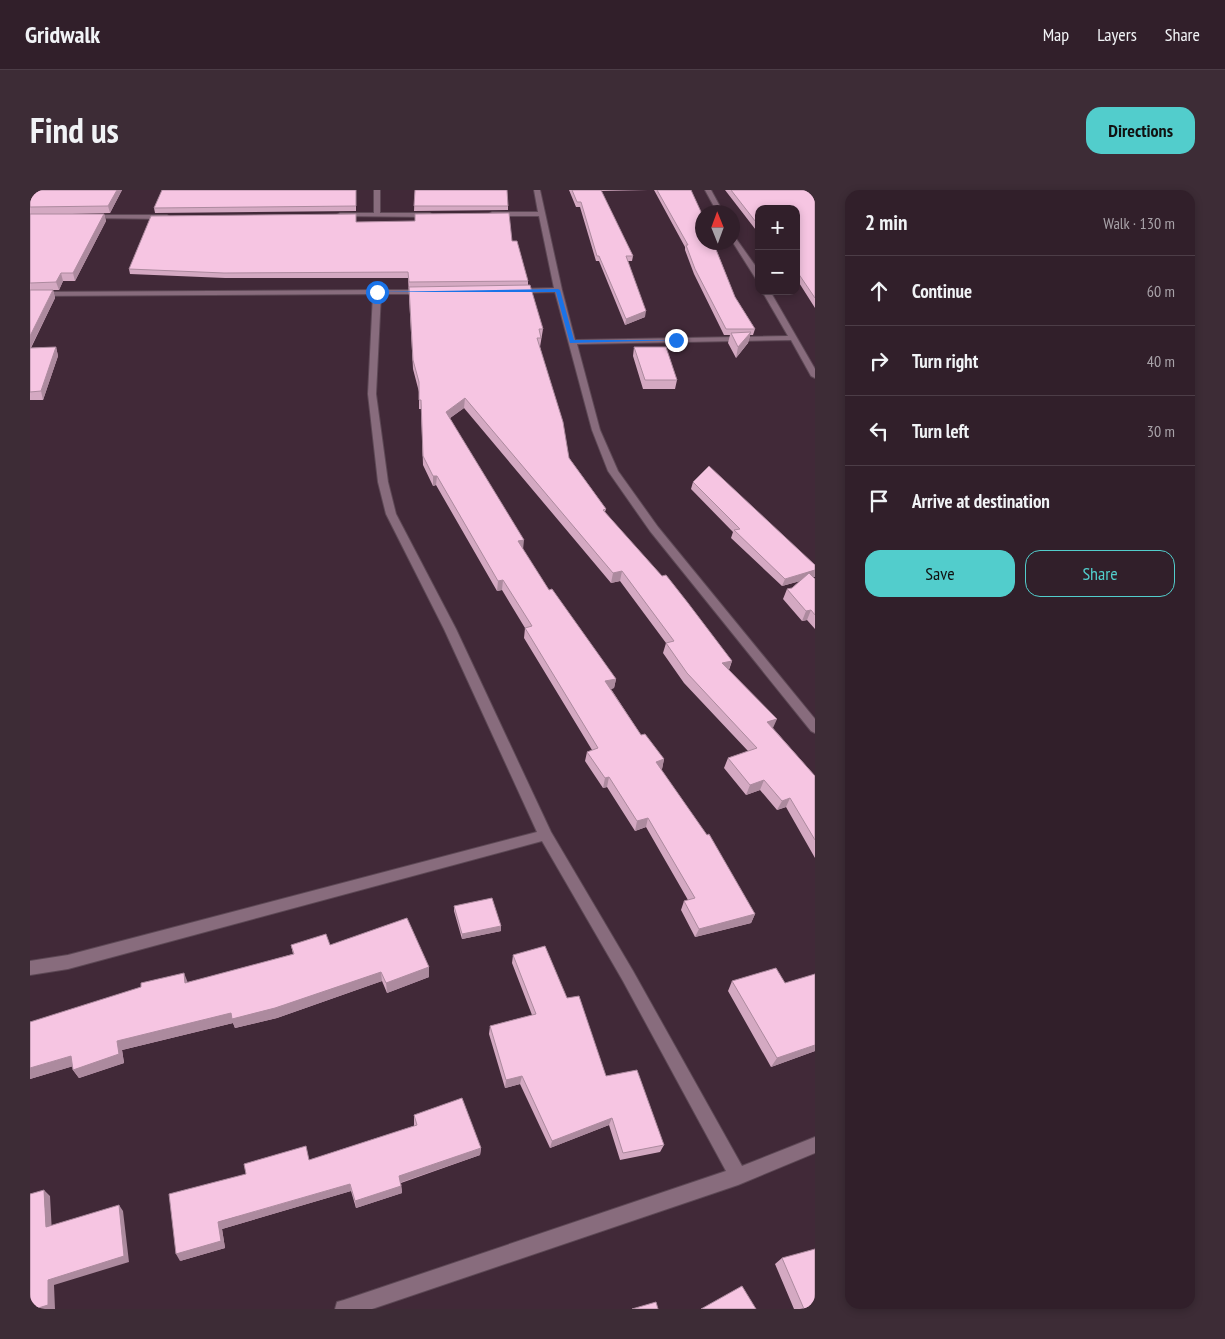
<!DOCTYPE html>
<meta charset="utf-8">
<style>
body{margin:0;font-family:"PT Sans Narrow",sans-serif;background:#3d2c36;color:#f1f3f6}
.controls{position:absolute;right:15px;top:15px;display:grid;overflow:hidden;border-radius:10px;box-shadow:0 2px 8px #0003}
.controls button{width:45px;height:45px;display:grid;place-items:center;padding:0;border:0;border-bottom:1px solid #4c3d47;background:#311f2a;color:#f1f3f6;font:25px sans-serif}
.compass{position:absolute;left:665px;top:15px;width:45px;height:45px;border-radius:50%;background:#311f2a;box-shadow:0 2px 8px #0003;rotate:359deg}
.stop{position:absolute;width:15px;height:15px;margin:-11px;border:4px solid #1a73e8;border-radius:50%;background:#fff}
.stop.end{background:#1a73e8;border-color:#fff;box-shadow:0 1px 5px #0008}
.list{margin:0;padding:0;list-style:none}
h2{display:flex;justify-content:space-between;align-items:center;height:65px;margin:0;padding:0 20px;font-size:21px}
h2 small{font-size:16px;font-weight:400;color:#a8a2a8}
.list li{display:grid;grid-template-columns:32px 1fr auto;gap:15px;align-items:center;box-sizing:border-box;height:70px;padding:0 20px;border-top:1px solid #4c3d47}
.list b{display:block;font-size:19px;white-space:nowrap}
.list em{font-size:16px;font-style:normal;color:#a8a2a8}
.actions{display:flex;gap:10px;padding:15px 20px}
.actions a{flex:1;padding:11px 0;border:1px solid #52cdcc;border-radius:15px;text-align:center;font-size:18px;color:#52cdcc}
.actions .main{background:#52cdcc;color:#111}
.icon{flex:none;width:28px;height:28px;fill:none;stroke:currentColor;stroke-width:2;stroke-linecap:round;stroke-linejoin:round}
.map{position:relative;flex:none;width:785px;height:1119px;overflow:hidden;border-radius:15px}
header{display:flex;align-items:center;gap:30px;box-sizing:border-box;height:70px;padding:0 25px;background:#311f2a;border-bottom:1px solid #4c3d47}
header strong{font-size:24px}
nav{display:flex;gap:28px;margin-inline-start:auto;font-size:18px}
.intro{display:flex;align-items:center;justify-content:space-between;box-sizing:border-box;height:120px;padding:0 30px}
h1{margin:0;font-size:35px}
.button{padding:12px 22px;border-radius:15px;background:#52cdcc;color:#111;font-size:18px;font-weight:700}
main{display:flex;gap:30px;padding:0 30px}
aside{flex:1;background:#311f2a;border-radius:15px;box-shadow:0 2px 8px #0003}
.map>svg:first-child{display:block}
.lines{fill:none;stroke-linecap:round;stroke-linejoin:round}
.minor-casing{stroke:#5d4855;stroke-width:2}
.minor{fill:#886c7d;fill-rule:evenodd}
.wall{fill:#d4a9c2}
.shaded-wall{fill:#ac8a9e}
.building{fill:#f6c5e2;stroke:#ac8a9e}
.route{fill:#1a73e8}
</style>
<header>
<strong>Gridwalk</strong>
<nav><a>Map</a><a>Layers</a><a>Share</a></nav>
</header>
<div class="intro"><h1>Find us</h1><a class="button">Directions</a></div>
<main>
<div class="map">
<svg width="785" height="1119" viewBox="0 0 785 1119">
<rect width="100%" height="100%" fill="#412938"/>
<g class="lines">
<defs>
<path id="minor" d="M 344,0 L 350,0 L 350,23 L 400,23 L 403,25 L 400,27 L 308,26 L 307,25 L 310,23 L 344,23 Z
M 504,0 L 510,0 L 532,100 L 545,150 L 758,146 L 732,101 L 740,101 L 785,179 L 785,188 L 781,186 L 761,150 L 547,154 L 570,240 L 588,281 L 628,337 L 785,529 L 785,543 L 781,541 L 620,341 L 578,281 L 562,240 L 525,102 L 485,103 L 481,101 L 485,99 L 524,98 L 509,26 L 462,26 L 459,24 L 462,22 L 508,22 Z
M 675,0 L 681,0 L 693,22 L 687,22 Z
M 60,25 L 137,25 L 140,27 L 137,29 L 58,28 L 57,27 Z
M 702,43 L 729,81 L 729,89 L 726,89 L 702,51 Z
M 347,100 L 395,100 L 399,102 L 395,104 L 351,104 L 346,204 L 358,292 L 366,324 L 426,439 L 521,642 L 603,781 L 712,976 L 785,947 L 785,963 L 708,995 L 342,1119 L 305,1119 L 307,1112 L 314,1110 L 696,981 L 593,791 L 512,651 L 38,779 L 0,785 L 0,771 L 38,765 L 507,642 L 414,439 L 356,324 L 348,292 L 338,204 L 343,104 L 0,106 L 0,102 Z"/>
</defs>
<use href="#minor" class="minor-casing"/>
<use href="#minor" class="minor"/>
</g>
<path class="wall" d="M 0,0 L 92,0 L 80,23 L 42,24 L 74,24 L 76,31 L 45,91 L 33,91 L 29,100 L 23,100 L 25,108 L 1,158 L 26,157 L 28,166 L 13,210 L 0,210 Z
M 326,0 L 326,21 L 125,23 L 124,18 Z
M 385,0 L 478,16 L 478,20 L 384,21 Z
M 539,0 L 618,0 L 571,1 L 603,66 L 602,71 L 598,71 L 615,127 L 595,135 L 569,71 L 566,71 L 550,17 L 546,17 Z
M 624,0 L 661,0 L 672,52 L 684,52 L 684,54 L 705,107 L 725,139 L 723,145 L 720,145 L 718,153 L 706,168 L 698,153 L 700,145 L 694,145 L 664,84 L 655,60 L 655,57 Z
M 695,0 L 785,0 L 785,118 L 766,88 L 766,19 L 729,19 L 729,44 Z
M 326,32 L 482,51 L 498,91 L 498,95 L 513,139 L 510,157 L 539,268 L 576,319 L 575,322 L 702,471 L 699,480 L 743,538 L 785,586 L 785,668 L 756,617 L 747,620 L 730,600 L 716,605 L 694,578 L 698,568 L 718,561 L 654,493 L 633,463 L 636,453 L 590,391 L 581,393 L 434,218 L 420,228 L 493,360 L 519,400 L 586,489 L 584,498 L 581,499 L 611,545 L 634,569 L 632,579 L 631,579 L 725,724 L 721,733 L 665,747 L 651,720 L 654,711 L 658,710 L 616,637 L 605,641 L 577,597 L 573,598 L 555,571 L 557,562 L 562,560 L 494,448 L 495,438 L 472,400 L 467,401 L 406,295 L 403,296 L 393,275 L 391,219 L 389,219 L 389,202 L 383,179 L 378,88 L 195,88 L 100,84 L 99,79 Z
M 604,157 L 647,190 L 645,199 L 613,199 L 603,166 Z
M 663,292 L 785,389 L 785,439 L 777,430 L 772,431 L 753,409 L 757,399 L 762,398 L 770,391 L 752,396 L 701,348 L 703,342 L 661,299 Z
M 424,716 L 471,736 L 471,741 L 432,749 L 424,721 Z
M 261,755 L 300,755 L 399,777 L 399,787 L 357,803 L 352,791 L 247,828 L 205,838 L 203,833 L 92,860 L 94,873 L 49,888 L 43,880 L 43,876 L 0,889 L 0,832 L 158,793 L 263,764 Z
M 483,765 L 537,808 L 576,886 L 634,955 L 630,962 L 590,970 L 579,935 L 520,958 L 490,894 L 475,898 L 459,844 L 460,836 L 502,825 L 482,773 Z
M 702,791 L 755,793 L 785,861 L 741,877 L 698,801 Z
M 384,925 L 451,958 L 450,965 L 371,993 L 372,1003 L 326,1018 L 321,1001 L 192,1039 L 195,1058 L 150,1071 L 279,970 L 384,936 Z
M 752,1068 L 785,1119 L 764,1119 L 745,1074 Z"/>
<path class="shaded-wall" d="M 87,0 L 92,0 L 80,23 L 78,16 Z
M 74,24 L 76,31 L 45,91 L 43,83 Z
M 31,83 L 33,91 L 29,100 L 26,92 Z
M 23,100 L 25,108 L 0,159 L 0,146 Z
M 616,121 L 615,127 L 595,135 L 596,129 Z
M 721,142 L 718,153 L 706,168 L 708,157 Z
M 26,157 L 28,166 L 13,210 L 11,201 Z
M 435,208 L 434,218 L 416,231 L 416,222 Z
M 403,286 L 407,286 L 406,295 L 403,296 Z
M 494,350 L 493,360 L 488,351 Z
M 785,380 L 785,387 L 752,396 L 755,389 Z
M 592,381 L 590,391 L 581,393 L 583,383 Z
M 473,390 L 472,400 L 467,401 L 468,391 Z
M 781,420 L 777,430 L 772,431 L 776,421 Z
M 702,471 L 698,481 L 692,473 Z
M 586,489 L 584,498 L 574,501 L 575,491 Z
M 747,529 L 743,538 L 737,532 Z
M 634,569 L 632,579 L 623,582 L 626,572 Z
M 579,587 L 577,597 L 573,598 L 575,588 Z
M 734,590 L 730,600 L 716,605 L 720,595 Z
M 760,608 L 756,617 L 747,620 L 752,611 Z
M 618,628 L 616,637 L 605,641 L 607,631 Z
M 725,724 L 721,733 L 665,747 L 669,739 Z
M 471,736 L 471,741 L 432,749 L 432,744 Z
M 399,777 L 399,787 L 357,803 L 356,793 Z
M 351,782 L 352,791 L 247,828 L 205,838 L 203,833 L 92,860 L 94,873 L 49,888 L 43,880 L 87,851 Z
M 154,783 L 158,793 L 155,793 Z
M 785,855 L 785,861 L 741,877 L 747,868 Z
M 41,866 L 47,875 L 0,889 L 0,878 Z
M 492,886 L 490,894 L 475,898 L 476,890 Z
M 582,928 L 579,935 L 520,958 L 522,951 Z
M 451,958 L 450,965 L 369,993 L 369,986 Z
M 320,994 L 321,1001 L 192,1039 L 195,1058 L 150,1071 L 146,1064 L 188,1032 Z
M 371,996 L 372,1003 L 326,1018 L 325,1011 Z
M 14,1000 L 20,1006 L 22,1043 L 16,1037 Z
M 89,1015 L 93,1021 L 99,1072 L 24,1095 L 25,1119 L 5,1119 L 18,1090 Z"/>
<path class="building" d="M 0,0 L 87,0 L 78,16 L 0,17 Z
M 132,0 L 326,0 L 326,16 L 124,18 Z
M 385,0 L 477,0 L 478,16 L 384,16 Z
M 542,0 L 571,0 L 603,66 L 596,66 L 616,121 L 596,129 L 569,66 L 567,66 L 551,12 L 547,12 Z
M 627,0 L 661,0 L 672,24 L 672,52 L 683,52 L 705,107 L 725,139 L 696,139 L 665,79 L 656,55 L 658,55 Z
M 701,0 L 785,0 L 785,108 L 766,80 L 766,19 L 729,19 L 729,36 Z
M 479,23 L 482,51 L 487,51 L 498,91 L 379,92 L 378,82 L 194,83 L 99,79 L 121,26 L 326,24 L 326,32 L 385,31 L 385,24 Z
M 0,24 L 74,24 L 43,83 L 31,83 L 26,92 L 0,93 Z
M 500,95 L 513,139 L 509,139 L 511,148 L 507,148 L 533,232 L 539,268 L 576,319 L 573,320 L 632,386 L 636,385 L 658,413 L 702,471 L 692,473 L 747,529 L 737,532 L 785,586 L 785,650 L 760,608 L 752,611 L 734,590 L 720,595 L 698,568 L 727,558 L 657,483 L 636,453 L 644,451 L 592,381 L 583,383 L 435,208 L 416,222 L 494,350 L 488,351 L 519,400 L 522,399 L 586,489 L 575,491 L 611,545 L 615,544 L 634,569 L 626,572 L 677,645 L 679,644 L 725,724 L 669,739 L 654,711 L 665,708 L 618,628 L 607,631 L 579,587 L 575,588 L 557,562 L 568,558 L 495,438 L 502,436 L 473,390 L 468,391 L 407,286 L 403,286 L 393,266 L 391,210 L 389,210 L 389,192 L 383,170 L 379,97 Z
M 0,100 L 23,100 L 0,146 Z
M 721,142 L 708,157 L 701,143 Z
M 26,157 L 11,201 L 0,202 L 0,158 Z
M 604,157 L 636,157 L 647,190 L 615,190 Z
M 679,276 L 785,375 L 785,380 L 755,389 L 704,340 L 710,339 L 663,292 Z
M 779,383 L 785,389 L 785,425 L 781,420 L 776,421 L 757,399 L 762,398 Z
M 462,708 L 471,736 L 432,744 L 424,716 Z
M 377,728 L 399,777 L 356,793 L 351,782 L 245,818 L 202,829 L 201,823 L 87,851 L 89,864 L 43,880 L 41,866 L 0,878 L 0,832 L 111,797 L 111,793 L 154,783 L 155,793 L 264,764 L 261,755 L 296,744 L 300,755 Z
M 515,756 L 537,808 L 549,806 L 576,886 L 607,880 L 634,955 L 593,963 L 582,928 L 522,951 L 492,886 L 476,890 L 460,836 L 506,824 L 483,765 Z
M 746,778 L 755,793 L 785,784 L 785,855 L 747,868 L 702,791 Z
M 432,908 L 451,958 L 369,986 L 371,996 L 325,1011 L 320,994 L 188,1032 L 191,1051 L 146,1064 L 139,1004 L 216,984 L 214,974 L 276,956 L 279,970 L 387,935 L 384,925 Z
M 14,1000 L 16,1037 L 89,1015 L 94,1066 L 18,1090 L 18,1115 L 5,1119 L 0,1119 L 0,1004 Z
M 785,1059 L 785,1119 L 774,1119 L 752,1068 Z
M 712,1096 L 726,1119 L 671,1119 Z
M 626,1112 L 628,1119 L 602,1119 Z"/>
<path class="route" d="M 528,99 L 530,100 L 544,150 L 649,150 L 540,153 L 526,102 L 345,102 Z"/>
</svg>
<div class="controls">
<button>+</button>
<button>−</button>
</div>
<svg class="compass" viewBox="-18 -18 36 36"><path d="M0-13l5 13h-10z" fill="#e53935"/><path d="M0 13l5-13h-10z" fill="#a8a2a8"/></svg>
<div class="stop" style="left:347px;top:102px"></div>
<div class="stop end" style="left:646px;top:150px"></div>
</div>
<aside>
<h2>2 min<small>Walk · 130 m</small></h2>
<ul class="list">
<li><svg class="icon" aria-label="ahead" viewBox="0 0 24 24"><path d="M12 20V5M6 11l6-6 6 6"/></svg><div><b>Continue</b></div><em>60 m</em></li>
<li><svg class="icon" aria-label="right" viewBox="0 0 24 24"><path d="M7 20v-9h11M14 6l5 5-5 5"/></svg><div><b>Turn right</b></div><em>40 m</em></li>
<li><svg class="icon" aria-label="left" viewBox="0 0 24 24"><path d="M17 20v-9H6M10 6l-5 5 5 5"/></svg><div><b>Turn left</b></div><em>30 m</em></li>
<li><svg class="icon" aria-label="arrive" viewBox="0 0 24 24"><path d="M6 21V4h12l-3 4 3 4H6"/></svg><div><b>Arrive at destination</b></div></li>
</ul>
<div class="actions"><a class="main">Save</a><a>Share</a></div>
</aside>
</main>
